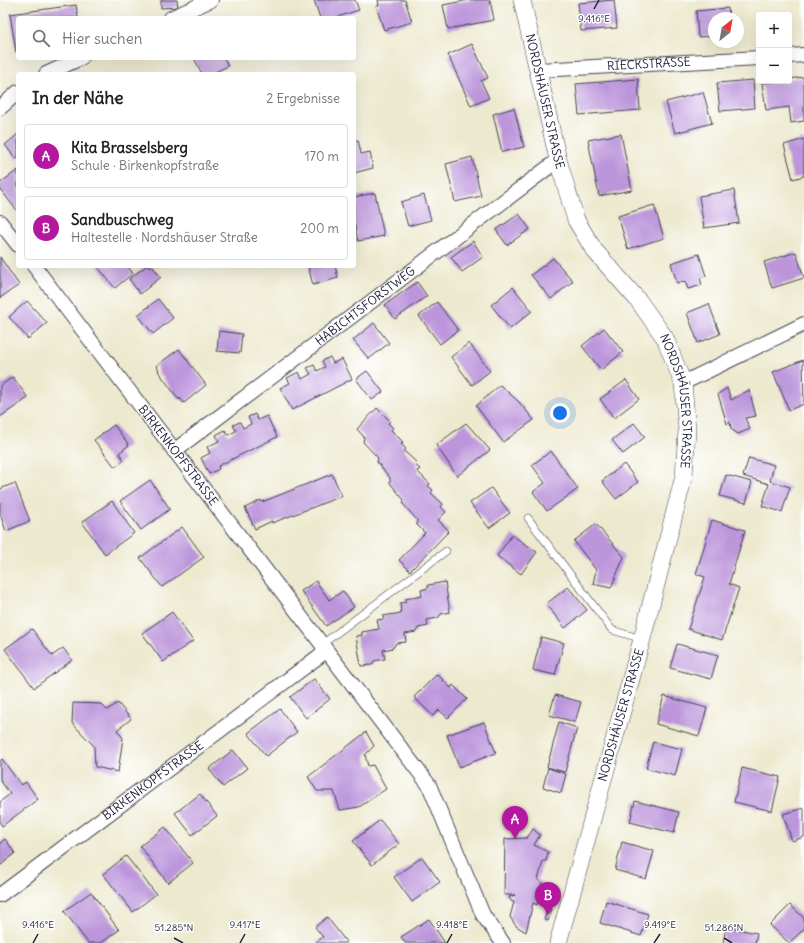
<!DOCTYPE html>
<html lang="de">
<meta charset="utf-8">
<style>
body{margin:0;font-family:Delius,sans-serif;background:#f6f6f6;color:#202124}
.controls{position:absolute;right:12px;top:12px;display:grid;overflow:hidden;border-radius:4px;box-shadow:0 4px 16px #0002}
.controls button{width:36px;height:36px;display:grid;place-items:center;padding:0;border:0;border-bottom:1px solid #e0e0e0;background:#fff;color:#202124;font:20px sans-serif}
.compass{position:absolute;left:708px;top:12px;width:36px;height:36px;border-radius:50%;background:#fff;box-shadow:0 4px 16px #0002;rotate:31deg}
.you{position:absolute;left:560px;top:413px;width:14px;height:14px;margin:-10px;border:3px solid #fff;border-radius:50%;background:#1a73e8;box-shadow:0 0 0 6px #1a73e833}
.badge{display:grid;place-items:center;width:26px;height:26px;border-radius:50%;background:#b5179e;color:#fff;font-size:13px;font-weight:700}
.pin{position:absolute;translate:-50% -33px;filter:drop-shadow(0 1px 2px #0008)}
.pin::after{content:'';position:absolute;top:21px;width:14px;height:12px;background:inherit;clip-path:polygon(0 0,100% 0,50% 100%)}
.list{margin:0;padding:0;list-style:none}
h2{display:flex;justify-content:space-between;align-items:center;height:52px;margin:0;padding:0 16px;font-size:17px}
h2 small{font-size:13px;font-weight:400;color:#757577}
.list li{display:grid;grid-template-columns:26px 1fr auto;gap:12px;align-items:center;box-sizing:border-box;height:64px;margin:0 8px 8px;padding:0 8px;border:1px solid #e0e0e0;border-radius:4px}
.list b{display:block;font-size:15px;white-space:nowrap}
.list p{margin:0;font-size:13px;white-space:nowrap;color:#757577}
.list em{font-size:13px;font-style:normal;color:#757577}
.icon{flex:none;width:22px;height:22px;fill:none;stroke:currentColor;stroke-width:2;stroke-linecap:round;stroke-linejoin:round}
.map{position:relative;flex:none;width:804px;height:943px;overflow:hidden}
.search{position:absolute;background:#fff;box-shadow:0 4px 16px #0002;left:16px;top:16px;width:340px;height:44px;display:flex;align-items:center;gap:10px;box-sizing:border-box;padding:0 14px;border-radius:4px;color:#757577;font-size:15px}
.panel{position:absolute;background:#fff;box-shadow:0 4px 16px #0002;left:16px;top:72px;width:340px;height:196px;border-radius:4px}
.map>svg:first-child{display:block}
.building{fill:#bc95db}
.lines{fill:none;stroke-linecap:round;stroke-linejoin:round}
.service-casing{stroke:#404051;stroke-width:8}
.minor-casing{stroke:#404051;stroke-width:16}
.tertiary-casing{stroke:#404051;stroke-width:18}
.service{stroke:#fff;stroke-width:7}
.minor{stroke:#fff;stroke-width:14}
.tertiary{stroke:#fff;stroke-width:17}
.ticks{fill:none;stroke:#22223b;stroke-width:1.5}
.labels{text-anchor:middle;stroke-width:3;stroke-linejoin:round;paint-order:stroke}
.street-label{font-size:12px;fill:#22223b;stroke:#fff}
.ticks-label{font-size:10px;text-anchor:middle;fill:#22223b;stroke:#fff;stroke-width:3;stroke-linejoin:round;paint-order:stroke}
</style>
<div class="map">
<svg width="804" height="943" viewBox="0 0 804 943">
<rect width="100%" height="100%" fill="#fff"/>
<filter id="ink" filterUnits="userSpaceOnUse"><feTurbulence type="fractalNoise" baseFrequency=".025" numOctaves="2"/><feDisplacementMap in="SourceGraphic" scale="8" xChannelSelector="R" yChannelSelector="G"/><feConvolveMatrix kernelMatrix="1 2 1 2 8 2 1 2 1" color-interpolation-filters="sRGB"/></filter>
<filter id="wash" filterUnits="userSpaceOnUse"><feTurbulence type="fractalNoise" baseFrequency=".012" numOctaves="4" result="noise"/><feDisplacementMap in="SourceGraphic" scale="16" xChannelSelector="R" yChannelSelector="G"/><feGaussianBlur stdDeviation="0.9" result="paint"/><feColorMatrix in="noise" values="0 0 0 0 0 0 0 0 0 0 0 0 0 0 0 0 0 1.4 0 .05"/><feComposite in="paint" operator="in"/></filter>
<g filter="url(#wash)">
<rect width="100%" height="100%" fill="#ede9cf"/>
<g id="blocks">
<path class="building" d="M 161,0 L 177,0 L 178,7 L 161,8 Z
M 314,0 L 355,0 L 359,10 L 334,18 L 320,18 Z
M 378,0 L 405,0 L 412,22 L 384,30 L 376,6 L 379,5 Z
M 469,0 L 490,0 L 494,20 L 448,29 L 443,5 Z
M 614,0 L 617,28 L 581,31 L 578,3 Z
M 76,5 L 78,18 L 18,18 L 18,51 L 16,52 L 10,14 Z
M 728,8 L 729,18 L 714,18 L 714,36 L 698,37 L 696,11 Z
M 472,44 L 488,78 L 481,81 L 489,98 L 471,106 L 448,55 Z
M 194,58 L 224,58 L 228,66 L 211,74 L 202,74 Z
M 804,77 L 804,121 L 791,123 L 789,107 L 766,110 L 762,83 L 789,81 L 789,79 Z
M 638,79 L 640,110 L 579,115 L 576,84 Z
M 753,80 L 755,108 L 720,111 L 717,83 Z
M 703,92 L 712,123 L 675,133 L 666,102 Z
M 514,108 L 524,147 L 502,152 L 493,114 Z
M 18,134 L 18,158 L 16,159 L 5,145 Z
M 621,134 L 632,190 L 599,196 L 588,140 Z
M 804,139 L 804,176 L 793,179 L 784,145 Z
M 354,140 L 358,140 L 361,154 L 370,152 L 373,168 L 354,173 Z
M 472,157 L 481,196 L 455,202 L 446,164 Z
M 18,170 L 18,212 L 0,189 L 0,183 Z
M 734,190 L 739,223 L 704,228 L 699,196 Z
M 375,193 L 384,236 L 358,241 L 354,221 L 354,197 Z
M 424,195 L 431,220 L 408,226 L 401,202 Z
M 654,205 L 664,238 L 628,249 L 618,216 Z
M 519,214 L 530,229 L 507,245 L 496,230 Z
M 473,241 L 483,257 L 462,272 L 451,257 Z
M 796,252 L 804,278 L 772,288 L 764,262 Z
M 699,254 L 706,276 L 700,278 L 702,285 L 688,289 L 685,281 L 677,283 L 671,263 Z
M 0,257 L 19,285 L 0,298 Z
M 553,258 L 573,281 L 551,299 L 531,275 Z
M 97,266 L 127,266 L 133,273 L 115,288 Z
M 146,266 L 152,266 L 161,277 L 140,294 L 129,279 Z
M 308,266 L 335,266 L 338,278 L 313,285 Z
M 417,282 L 427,296 L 395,319 L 385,305 Z
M 513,287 L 532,311 L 510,329 L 491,305 Z
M 158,299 L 173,318 L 153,334 L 138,315 Z
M 27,301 L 47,323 L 28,339 L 9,317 Z
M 437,302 L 458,330 L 440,344 L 419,316 Z
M 709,304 L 720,334 L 698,343 L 687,313 Z
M 374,323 L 389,343 L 369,359 L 353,340 Z
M 604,328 L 623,352 L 601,370 L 582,346 Z
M 219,331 L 242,334 L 240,353 L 217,351 Z
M 469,343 L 490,371 L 472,385 L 451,357 Z
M 179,349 L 206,385 L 184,403 L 180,398 L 179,400 L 158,371 L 159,370 L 156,366 Z
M 330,357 L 333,363 L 342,359 L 352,379 L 292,410 L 280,388 L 290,383 L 287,378 L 299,372 L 302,379 L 311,374 L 307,368 L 314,365 L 317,371 L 325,367 L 322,361 Z
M 803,360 L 804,404 L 789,410 L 773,372 Z
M 367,371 L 383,392 L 372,400 L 356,379 Z
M 13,377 L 28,398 L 0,417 L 0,386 Z
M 626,380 L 639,399 L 614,418 L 600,399 Z
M 500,385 L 519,402 L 534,420 L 503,442 L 476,406 Z
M 727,388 L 731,400 L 749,390 L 756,416 L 745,418 L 750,429 L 738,434 L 731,429 L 730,422 L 727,424 L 718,394 Z
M 377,408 L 390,421 L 388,423 L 393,428 L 391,430 L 403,442 L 401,444 L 406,449 L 404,451 L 417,463 L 415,465 L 420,469 L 417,471 L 430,484 L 428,486 L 433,490 L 431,493 L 443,504 L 441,507 L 446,512 L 438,520 L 449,531 L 410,571 L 399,560 L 425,533 L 417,525 L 417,520 L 403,504 L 404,500 L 390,483 L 390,478 L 377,462 L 378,458 L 363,442 L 364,437 L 357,429 Z
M 255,414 L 258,420 L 267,416 L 277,437 L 218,466 L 219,469 L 209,474 L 201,458 L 210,453 L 207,447 L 219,441 L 216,435 L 225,430 L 228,435 L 236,431 L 233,425 L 240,422 L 243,428 L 251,424 L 248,417 Z
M 466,423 L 490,450 L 457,476 L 436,445 Z
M 634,423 L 645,437 L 623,454 L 612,440 Z
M 114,425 L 129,445 L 119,453 L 124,460 L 115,467 L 94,440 Z
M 551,451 L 578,489 L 547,511 L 533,492 L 545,483 L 532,465 Z
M 749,458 L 774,465 L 770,481 L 790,487 L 782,512 L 762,506 L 769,484 L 743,476 Z
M 624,464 L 638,482 L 616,499 L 602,481 Z
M 332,474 L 342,496 L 272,523 L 272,521 L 255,529 L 245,508 L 261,500 L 262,502 Z
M 726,475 L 752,482 L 746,503 L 720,496 Z
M 150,480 L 170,509 L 141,530 L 120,501 Z
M 15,483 L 30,521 L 6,531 L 0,514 L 0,489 Z
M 491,488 L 510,513 L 489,528 L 470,503 Z
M 112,501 L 134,533 L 105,554 L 82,522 Z
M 712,520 L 745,530 L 729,584 L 739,588 L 722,640 L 688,629 L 705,577 L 696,574 Z
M 596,524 L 624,557 L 611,588 L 593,584 L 596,570 L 574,541 Z
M 182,527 L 204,557 L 162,587 L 140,558 Z
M 512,535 L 537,552 L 521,574 L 497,556 Z
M 316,581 L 329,600 L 343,591 L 354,607 L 326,626 L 301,591 Z
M 445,582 L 450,612 L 441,614 L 438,618 L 427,620 L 428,626 L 418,628 L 416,632 L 405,634 L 406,642 L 396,643 L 393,648 L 383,650 L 385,659 L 374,661 L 372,665 L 361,666 L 356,636 L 362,635 L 362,632 L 379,629 L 377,620 L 384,619 L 383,616 L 401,613 L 400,603 L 406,602 L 405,599 L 422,596 L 421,590 L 428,588 L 428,585 Z
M 568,587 L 587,610 L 565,628 L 546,604 Z
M 172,612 L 193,641 L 163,662 L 142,633 Z
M 32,629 L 52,656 L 63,648 L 72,660 L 34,688 L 5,649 Z
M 541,637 L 564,643 L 555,675 L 533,670 Z
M 677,644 L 718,655 L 711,679 L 670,668 Z
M 437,674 L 451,688 L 453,685 L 467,699 L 448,718 L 439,710 L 433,716 L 414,697 Z
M 314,679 L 330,699 L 306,718 L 290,697 Z
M 555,695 L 581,702 L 575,722 L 549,715 Z
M 664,696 L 707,708 L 699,736 L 656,724 Z
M 73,703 L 101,704 L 107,710 L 118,703 L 131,719 L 117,730 L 123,738 L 118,772 L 95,767 L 94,746 L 72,723 Z
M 280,709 L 297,732 L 266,756 L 248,733 Z
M 484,722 L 496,753 L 459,767 L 447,735 Z
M 559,722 L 577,728 L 565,772 L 547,767 Z
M 366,732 L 374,746 L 365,755 L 368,766 L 373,765 L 386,789 L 359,807 L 340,810 L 334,791 L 317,791 L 308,777 Z
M 653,742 L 682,749 L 675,776 L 646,768 Z
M 233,750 L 247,768 L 223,787 L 209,769 Z
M 2,759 L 21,785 L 26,782 L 38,799 L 2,826 L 0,823 L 0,802 L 10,794 L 0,780 L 0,761 Z
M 548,768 L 566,774 L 561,793 L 543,787 Z
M 742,768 L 780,777 L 772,811 L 734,802 Z
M 200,794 L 217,816 L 192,835 L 175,813 Z
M 635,801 L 679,812 L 674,833 L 630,822 Z
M 804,808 L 804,837 L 792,841 L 783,814 Z
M 380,820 L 399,844 L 372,865 L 353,841 Z
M 165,827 L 193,863 L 168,883 L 140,846 Z
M 533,829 L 540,835 L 534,845 L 548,852 L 546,861 L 543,861 L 538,880 L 542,883 L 537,905 L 533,903 L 526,932 L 516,926 L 510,917 L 514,902 L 511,901 L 509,897 L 515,895 L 504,895 L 505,839 L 527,838 Z
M 5,839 L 15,853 L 0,866 L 0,843 Z
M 622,842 L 654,851 L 646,879 L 615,870 Z
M 126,856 L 156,894 L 133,912 L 103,874 Z
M 422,857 L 440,882 L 412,902 L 394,877 Z
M 91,892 L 119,930 L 101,943 L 88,943 L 64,911 Z
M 606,901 L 648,914 L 641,936 L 600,923 Z
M 790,905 L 804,918 L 804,929 L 789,943 L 770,925 Z
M 548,908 L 551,909 L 548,921 L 544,920 Z
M 327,917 L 347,943 L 315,943 L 323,937 L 315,927 Z
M 429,919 L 445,943 L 405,943 L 401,937 Z
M 726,927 L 757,933 L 755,943 L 723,943 Z"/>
</g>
</g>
<g filter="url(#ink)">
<use href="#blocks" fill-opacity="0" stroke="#404051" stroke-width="1"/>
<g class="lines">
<defs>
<path id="service" d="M 528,518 L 612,630 L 642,639
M 321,645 L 446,551"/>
<g id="minor">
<path d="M 171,18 L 211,0"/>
<path d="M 789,56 L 804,55"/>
<path id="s1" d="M 539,70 L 759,58"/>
<path d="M 46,74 L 81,58"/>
<path d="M 0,108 L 18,92"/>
<path d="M 0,222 L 18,245"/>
<path id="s2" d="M 34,266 L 429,785 L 483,915 L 503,943"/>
<path d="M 683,383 L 804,324"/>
<path id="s3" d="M 174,451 L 558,160"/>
<path id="s4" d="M 0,895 L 326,651"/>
</g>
<g id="tertiary">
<path id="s5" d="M 522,0 L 558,160 L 576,220 L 594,250 L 638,300 L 665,338 L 683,383 L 687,430 L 684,476 L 642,639 L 558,943"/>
</g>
</defs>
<use href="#service" class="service-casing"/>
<use href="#minor" class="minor-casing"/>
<use href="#tertiary" class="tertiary-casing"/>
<use href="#service" class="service"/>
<use href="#minor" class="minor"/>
<use href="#tertiary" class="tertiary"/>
</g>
</g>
<path class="ticks" d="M 594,9 L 599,0M 174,938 L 183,943M 724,938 L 732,943M 33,943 L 38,934M 240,943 L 245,934M 447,943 L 452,934M 654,943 L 660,934"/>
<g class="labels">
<g class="street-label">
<text dy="4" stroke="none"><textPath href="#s1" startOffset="110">RIECKSTRASSE</textPath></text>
<text dy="4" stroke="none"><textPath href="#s5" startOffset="104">NORDSHÄUSER STRASSE</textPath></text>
<text dy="4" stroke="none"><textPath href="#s3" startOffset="240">HABICHTSFORSTWEG</textPath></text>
<text dy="4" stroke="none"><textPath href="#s5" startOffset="440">NORDSHÄUSER STRASSE</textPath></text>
<text dy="4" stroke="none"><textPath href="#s2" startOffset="238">BIRKENKOPFSTRASSE</textPath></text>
<text transform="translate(621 715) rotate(-74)" y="4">NORDSHÄUSER STRASSE</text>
<text dy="4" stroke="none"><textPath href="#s4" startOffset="191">BIRKENKOPFSTRASSE</textPath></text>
</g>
</g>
<g class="ticks-label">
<text x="594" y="22">9.416°E</text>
<text x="38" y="928">9.416°E</text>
<text x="245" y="928">9.417°E</text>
<text x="452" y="928">9.418°E</text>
<text x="660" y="928">9.419°E</text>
<text x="174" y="931">51.285°N</text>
<text x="724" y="931">51.286°N</text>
</g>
</svg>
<div class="controls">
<button>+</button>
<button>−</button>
</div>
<svg class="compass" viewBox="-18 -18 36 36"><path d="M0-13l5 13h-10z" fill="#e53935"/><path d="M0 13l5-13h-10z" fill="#757577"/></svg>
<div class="you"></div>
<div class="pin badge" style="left:515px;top:839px">A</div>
<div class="pin badge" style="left:548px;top:915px">B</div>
<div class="search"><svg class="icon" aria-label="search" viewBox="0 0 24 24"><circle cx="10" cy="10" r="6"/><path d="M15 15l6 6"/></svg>Hier suchen</div>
<section class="panel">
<h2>In der Nähe<small>2 Ergebnisse</small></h2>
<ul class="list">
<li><span class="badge">A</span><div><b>Kita Brasselsberg</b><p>Schule · Birkenkopfstraße</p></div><em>170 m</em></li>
<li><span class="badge">B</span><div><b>Sandbuschweg</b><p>Haltestelle · Nordshäuser Straße</p></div><em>200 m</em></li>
</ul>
</section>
</div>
